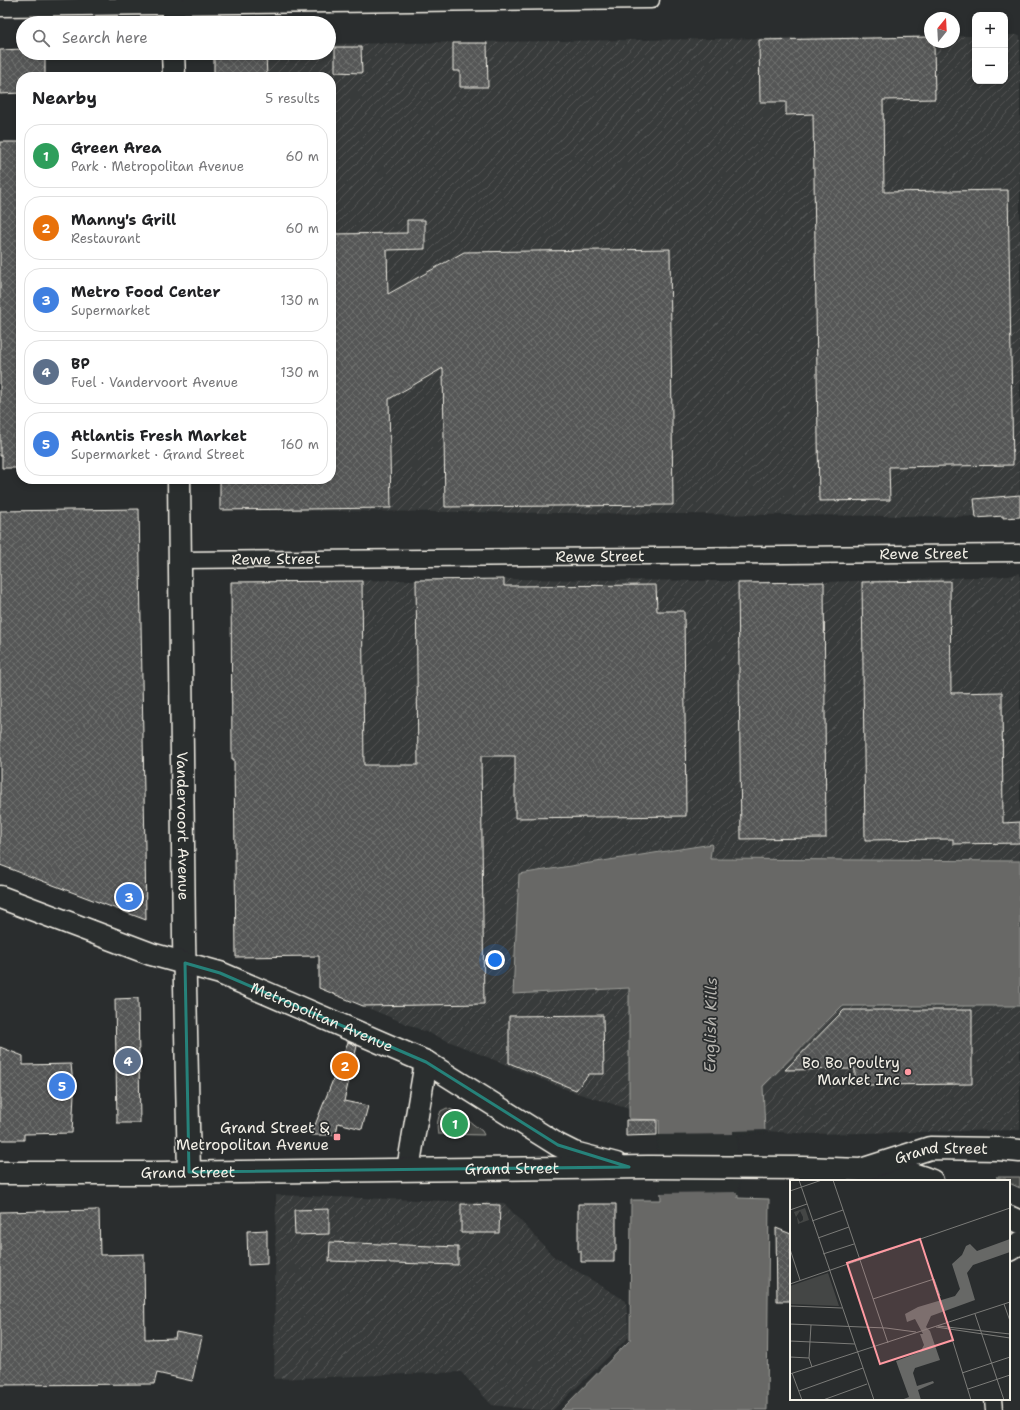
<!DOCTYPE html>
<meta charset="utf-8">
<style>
body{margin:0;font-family:"Shantell Sans",sans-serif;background:#f6f6f6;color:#202124}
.controls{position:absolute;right:12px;top:12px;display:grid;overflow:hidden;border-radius:8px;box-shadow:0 2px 6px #0003}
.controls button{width:36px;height:36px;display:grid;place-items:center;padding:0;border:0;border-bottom:1px solid #e0e0e0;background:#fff;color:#202124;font:20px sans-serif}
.compass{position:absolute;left:924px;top:12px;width:36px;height:36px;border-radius:50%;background:#fff;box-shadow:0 2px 6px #0003;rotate:18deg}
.you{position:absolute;left:495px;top:960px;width:14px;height:14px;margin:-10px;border:3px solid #fff;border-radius:50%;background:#1a73e8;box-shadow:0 0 0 6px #1a73e833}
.badge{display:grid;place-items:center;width:26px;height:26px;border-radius:50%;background:#ea580c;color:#fff;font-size:13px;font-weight:700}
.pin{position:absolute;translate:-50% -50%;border:2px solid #fff;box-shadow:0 1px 4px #0006}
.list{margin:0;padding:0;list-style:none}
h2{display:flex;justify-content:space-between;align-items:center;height:52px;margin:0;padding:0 16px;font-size:17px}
h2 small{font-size:13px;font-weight:400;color:#757577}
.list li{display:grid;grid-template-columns:26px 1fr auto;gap:12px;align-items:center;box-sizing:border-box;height:64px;margin:0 8px 8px;padding:0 8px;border:1px solid #e0e0e0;border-radius:16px}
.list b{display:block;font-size:15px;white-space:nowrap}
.list p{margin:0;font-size:13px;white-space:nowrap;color:#757577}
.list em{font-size:13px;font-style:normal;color:#757577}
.icon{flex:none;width:22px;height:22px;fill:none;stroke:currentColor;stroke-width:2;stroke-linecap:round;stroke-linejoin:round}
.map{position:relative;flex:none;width:1020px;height:1410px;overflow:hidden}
.search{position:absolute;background:#fff;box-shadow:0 2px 6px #0003;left:16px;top:16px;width:320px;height:44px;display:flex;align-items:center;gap:10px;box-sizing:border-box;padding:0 14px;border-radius:22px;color:#757577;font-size:15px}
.panel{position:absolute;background:#fff;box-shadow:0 2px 6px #0003;left:16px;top:72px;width:320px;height:412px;border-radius:16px}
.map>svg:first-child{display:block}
.industrial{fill:url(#industrial-furrows)}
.green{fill:#444645;stroke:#9c9c96}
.park{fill:url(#park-tufts);stroke:#9c9c96}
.water{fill:#676866;stroke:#9f9f9a}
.pier{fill:#2a2d2e}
.building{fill:url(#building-cross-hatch);stroke:#f4f1e8}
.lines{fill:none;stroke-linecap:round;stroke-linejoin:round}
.minor-casing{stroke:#f4f1e8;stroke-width:19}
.secondary-casing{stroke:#f4f1e8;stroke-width:25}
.primary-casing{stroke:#f4f1e8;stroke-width:25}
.minor{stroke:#2a2d2e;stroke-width:16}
.secondary{stroke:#2a2d2e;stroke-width:22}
.primary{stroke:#2a2d2e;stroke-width:22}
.marked{fill:none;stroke:#26827a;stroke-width:3;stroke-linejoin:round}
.poi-dot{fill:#ff9aa2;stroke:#2a2d2e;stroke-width:1.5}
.labels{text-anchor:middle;stroke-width:3.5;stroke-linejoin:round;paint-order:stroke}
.street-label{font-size:15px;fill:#f4f1e8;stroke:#2a2d2e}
.poi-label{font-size:15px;fill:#f4f1e8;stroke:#2a2d2e;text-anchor:end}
.water-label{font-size:16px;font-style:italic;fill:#b5b3ae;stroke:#2a2d2e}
.inset-road{fill:none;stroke:#7b7b78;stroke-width:1}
.view{fill:#ff9aa2;fill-opacity:0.15;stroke:#ff9aa2;stroke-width:2}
.inset-edge{fill:none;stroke:#f4f1e8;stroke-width:2}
</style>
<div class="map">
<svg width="1020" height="1410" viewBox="0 0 1020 1410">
<defs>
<pattern id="industrial-furrows" width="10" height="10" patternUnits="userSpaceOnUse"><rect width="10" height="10" fill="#373a3a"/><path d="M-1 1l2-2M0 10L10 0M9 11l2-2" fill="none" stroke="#555756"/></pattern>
<pattern id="park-tufts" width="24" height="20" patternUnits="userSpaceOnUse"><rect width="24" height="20" fill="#444645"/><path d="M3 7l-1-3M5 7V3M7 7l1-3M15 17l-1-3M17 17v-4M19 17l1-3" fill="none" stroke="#606160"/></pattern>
<pattern id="building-cross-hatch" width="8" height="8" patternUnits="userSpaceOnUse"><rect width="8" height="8" fill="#555756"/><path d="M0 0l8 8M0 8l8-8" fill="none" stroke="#6e706e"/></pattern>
</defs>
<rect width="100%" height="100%" fill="#2a2d2e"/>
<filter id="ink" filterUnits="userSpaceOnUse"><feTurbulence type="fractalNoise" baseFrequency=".025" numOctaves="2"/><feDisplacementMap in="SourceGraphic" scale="8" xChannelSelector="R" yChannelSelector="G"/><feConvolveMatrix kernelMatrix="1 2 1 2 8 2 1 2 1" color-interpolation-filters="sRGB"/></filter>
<g filter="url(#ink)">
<path class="industrial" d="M 1005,35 L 1020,35 L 1020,517 L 220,510 L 220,479 L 331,479 L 331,77 L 214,77 L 214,53 L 329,53 L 329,44 L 930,36 L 930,42 L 954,42 L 954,36 L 975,36 L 975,81 L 1005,81 Z
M 1020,573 L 1020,861 L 709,859 L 712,844 L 513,994 L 629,988 L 629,1109 L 570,1091 L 319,988 L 319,956 L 236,957 L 231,582 L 504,579 L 824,582 L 1009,576 Z
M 842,1006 L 1020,1006 L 1020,1130 L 811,1134 L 765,1131 L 763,1086 Z
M 276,1195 L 504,1203 L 554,1257 L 626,1301 L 629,1337 L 553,1410 L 536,1410 L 492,1405 L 461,1372 L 274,1379 Z"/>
<path class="green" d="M 447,1108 L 457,1112 L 482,1131 L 484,1135 L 438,1134 C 436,1126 438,1118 441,1111 Z"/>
<path class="park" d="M 996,1177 L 1020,1177 L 1020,1188 L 1009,1183 L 1009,1181 L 1004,1181 Z"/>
<path class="water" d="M 712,844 L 710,859 L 1020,861 L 1020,1006 L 842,1006 L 763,1086 L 765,1131 L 735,1134 L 738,1198 L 769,1199 L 767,1410 L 561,1410 L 630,1340 L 631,1200 L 661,1200 L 659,1120 L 629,1119 L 629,988 L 513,994 L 519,874 Z"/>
<path class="pier" d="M 766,1130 L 765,1133 L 737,1135 L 740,1195 L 737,1195 L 737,1192 L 659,1193 L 657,1135 L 733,1134 L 733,1131 Z"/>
<path class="building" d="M 930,37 L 930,42 L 934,42 L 935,99 L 883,100 L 884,192 L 1008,190 L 1013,465 L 889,467 L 890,500 L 819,501 L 813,114 L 786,115 L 786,102 L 760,102 L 759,40 Z
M 453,43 L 487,43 L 488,87 L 460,87 L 460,71 L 453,71 Z
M 335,47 L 361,47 L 362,73 L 335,72 Z
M 23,49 L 23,53 L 45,53 L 45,77 L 21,77 L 21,93 L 0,94 L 0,50 Z
M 214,53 L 266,53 L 267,77 L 214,77 Z
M 0,142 L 21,142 L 21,468 L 2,468 L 2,456 L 0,456 Z
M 407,220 L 425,220 L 425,249 L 387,250 L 388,294 L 464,252 L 670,249 L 673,505 L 445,507 L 443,368 L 389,399 L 391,508 L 220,510 L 220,479 L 331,479 L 331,234 L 407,233 Z
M 1020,495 L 1020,517 L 1003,518 L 1003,516 L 976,518 L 974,499 Z
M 139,509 L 145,849 L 146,920 L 0,865 L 0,511 Z
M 504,579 L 504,586 L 656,585 L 657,611 L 684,611 L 686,816 L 515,818 L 515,756 L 481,756 L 484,1004 L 363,1006 L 319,988 L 319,956 L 236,957 L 234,759 L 232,759 L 231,582 L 362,581 L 364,765 L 418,765 L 416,580 Z
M 950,581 L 951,693 L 1002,692 L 1003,823 L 1020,822 L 1020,843 L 953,844 L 953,839 L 865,840 L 862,582 Z
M 824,582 L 826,838 L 741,839 L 738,583 Z
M 138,998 L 140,1123 L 117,1123 L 115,999 Z
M 844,1010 L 972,1010 L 972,1084 L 868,1085 L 868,1082 L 855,1082 L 855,1069 L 785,1070 Z
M 603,1015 L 604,1074 L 589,1074 L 576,1090 L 509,1063 L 509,1016 Z
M 348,1042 L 357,1046 L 344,1101 L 368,1106 L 362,1129 L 338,1123 L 336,1135 L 311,1135 Z
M 0,1047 L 23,1056 L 23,1065 L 71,1064 L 74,1094 L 72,1133 L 24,1134 L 24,1140 L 0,1140 Z
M 626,1120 L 657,1120 L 657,1135 L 626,1136 Z
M 461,1204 L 500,1205 L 499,1233 L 461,1233 Z
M 578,1204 L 616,1204 L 616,1251 L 614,1251 L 614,1262 L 581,1262 L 581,1251 L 578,1251 Z
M 329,1209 L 329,1234 L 295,1235 L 294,1210 Z
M 99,1210 L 100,1255 L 144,1254 L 145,1339 L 175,1338 L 176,1332 L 202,1337 L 192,1381 L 157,1373 L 154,1384 L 0,1385 L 0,1212 Z
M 776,1228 L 791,1234 L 791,1301 L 777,1301 Z
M 267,1230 L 267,1264 L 248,1265 L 247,1231 Z
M 330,1242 L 458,1247 L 458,1265 L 329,1261 Z"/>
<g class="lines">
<defs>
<g id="minor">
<path d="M 0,8 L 651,0"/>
<path id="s1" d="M 180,560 L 1020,553"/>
<path d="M 993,1399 L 994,1410"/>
</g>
<g id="secondary">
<path d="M 173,0 L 173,23"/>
<path d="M 173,53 L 174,77"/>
<path id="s2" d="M 179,479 L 184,938 L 189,1172"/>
<path id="s3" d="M 0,897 L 151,954 L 220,973 L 426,1062 L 558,1145 L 574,1153 L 616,1164"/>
<path d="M 408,1169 L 426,1062"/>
<path d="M 866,1170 C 892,1169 908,1171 932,1181"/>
<path d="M 1009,1217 L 1020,1222"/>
<path d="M 1009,1250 L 1020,1243"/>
</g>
<g id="primary">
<path id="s4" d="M 0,1173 L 155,1173 L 648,1167 L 803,1168 L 861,1170 L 930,1148 L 999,1149 L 1020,1151"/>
</g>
</defs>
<use href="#minor" class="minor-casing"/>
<use href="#secondary" class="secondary-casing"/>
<use href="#primary" class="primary-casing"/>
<use href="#minor" class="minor"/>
<use href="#secondary" class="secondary"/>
<use href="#primary" class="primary"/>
</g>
</g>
<path class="marked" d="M 185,963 L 220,973 L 426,1062 L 558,1145 L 629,1167 L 189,1172 Z"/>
<g class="poi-dot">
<circle cx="908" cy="1072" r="4"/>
<rect x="333" y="1133" width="8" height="8" rx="2"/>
</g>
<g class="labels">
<g class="street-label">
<text dy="5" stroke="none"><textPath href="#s1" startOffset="744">Rewe Street</textPath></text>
<text dy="5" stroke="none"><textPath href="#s1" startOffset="420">Rewe Street</textPath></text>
<text dy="5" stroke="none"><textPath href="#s1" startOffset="96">Rewe Street</textPath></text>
<text dy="5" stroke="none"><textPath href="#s2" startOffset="347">Vandervoort Avenue</textPath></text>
<text dy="5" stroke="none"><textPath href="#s3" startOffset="344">Metropolitan Avenue</textPath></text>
<text dy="5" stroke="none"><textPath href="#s4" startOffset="944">Grand Street</textPath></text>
<text dy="5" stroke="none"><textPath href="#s4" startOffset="512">Grand Street</textPath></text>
<text dy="5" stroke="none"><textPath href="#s4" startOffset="188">Grand Street</textPath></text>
</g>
<g class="poi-label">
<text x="900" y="1068">Bo Bo Poultry<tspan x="900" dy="17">Market Inc</tspan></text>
<text x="329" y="1133">Grand Street &amp;<tspan x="329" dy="17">Metropolitan Avenue</tspan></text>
</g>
<g class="water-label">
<text transform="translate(710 1025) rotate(-89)" y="6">English Kills</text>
</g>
</g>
<g transform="translate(790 1180)">
<rect width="220" height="220" fill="#2a2d2e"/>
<path d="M 15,28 L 19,40 L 8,44 L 7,37 L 10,42 L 13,40 L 13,37 L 10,31 L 6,37 L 4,32 Z" fill="#444645"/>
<path d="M 38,93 L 49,126 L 0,124 L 0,106 Z" fill="#444645"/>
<path d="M 220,59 L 220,72 L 183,85 L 177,93 L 185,120 L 141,136 L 136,147 L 140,151 L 150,180 L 125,188 L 123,193 L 127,206 L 143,201 L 144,203 L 128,210 L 131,220 L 111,220 L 119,217 L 106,181 L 130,172 L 134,165 L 130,154 L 133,154 L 125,139 L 117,142 L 115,134 L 128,127 L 165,116 L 170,109 L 162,84 L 172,75 L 176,66 L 180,64 L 187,71 Z" fill="#676866"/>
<path class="inset-road" d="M 9,0 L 84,220M 43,0 L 98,163M 0,11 L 32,0M 0,30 L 17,24M 22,41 L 53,30M 28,58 L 59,47M 0,69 L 10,100M 33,74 L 64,64M 0,104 L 220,28M 83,119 L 144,99 L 150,116M 214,124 L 220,141M 0,126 L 52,128M 185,134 L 214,220M 0,144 L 96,148 L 126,152M 21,145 L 19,178 L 22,187M 148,146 L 220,154M 146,147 L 220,158M 159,149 L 181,220M 0,161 L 65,164M 0,177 L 19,178M 2,193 L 12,220M 172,193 L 220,177M 0,194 L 220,122M 178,209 L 220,195M 9,211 L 73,188M 33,220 L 77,204"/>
<path class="view" d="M 130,59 L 163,160 L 90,184 L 57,83 Z"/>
<rect width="220" height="220" class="inset-edge"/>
</g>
</svg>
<div class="controls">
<button>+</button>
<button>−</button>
</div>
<svg class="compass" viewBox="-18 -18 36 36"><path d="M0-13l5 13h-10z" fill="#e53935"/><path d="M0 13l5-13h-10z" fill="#757577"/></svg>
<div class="you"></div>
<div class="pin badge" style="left:455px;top:1124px;background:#2e9e5b">1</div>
<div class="pin badge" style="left:345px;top:1066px;background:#e8710a">2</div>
<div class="pin badge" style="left:129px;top:897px;background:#3f7fe0">3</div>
<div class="pin badge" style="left:128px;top:1061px;background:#5c6f8a">4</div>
<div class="pin badge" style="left:62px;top:1086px;background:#3f7fe0">5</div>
<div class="search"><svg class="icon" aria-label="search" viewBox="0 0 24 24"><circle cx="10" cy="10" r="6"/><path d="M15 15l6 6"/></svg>Search here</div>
<section class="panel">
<h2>Nearby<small>5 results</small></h2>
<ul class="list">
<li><span class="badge" style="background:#2e9e5b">1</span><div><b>Green Area</b><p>Park · Metropolitan Avenue</p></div><em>60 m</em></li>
<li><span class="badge" style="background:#e8710a">2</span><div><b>Manny's Grill</b><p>Restaurant</p></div><em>60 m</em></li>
<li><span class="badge" style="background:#3f7fe0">3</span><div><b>Metro Food Center</b><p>Supermarket</p></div><em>130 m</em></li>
<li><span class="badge" style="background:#5c6f8a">4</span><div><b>BP</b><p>Fuel · Vandervoort Avenue</p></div><em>130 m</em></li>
<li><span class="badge" style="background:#3f7fe0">5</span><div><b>Atlantis Fresh Market</b><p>Supermarket · Grand Street</p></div><em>160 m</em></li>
</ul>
</section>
</div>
